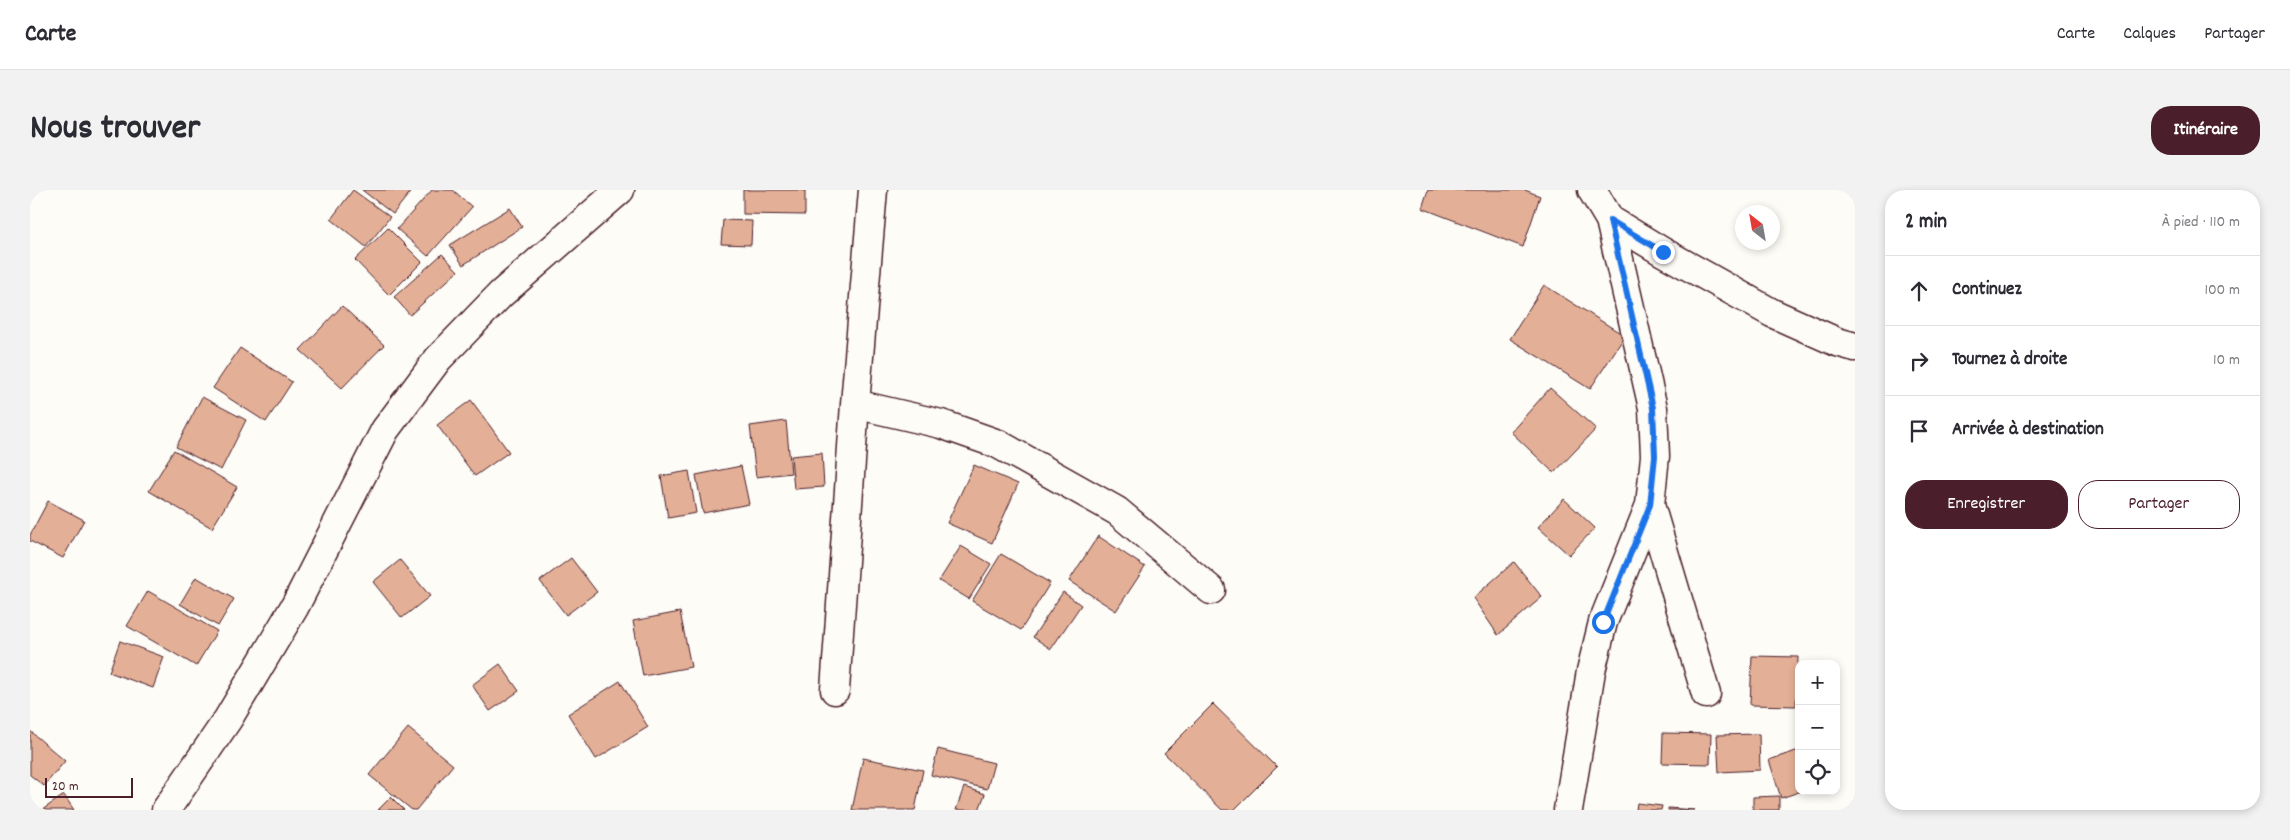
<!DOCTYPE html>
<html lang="fr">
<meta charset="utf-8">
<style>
body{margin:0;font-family:Dekko,sans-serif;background:#f2f2f3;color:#2b2b33}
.controls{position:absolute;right:15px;bottom:15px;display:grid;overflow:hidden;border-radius:10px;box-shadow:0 2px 8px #0003}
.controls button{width:45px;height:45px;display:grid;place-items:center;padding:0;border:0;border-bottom:1px solid #e1e1e2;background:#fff;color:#2b2b33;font:25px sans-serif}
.compass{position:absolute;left:1705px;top:15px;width:45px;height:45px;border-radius:50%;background:#fff;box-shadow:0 2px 8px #0003;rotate:329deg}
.scale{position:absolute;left:15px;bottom:12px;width:88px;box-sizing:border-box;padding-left:5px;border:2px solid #4a1f2b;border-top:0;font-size:14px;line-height:18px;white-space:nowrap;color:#4a1f2b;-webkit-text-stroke:4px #fdfcf7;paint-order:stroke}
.stop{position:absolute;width:15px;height:15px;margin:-11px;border:4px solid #1a73e8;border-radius:50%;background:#fff}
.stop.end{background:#1a73e8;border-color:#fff;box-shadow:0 1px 5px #0008}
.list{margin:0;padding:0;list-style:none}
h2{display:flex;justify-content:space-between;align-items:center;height:65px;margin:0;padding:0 20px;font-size:21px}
h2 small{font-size:16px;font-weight:400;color:#7c7c81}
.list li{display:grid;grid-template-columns:32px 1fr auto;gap:15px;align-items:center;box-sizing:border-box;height:70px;padding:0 20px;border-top:1px solid #e1e1e2}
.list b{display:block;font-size:19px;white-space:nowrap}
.list em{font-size:16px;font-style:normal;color:#7c7c81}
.actions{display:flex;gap:10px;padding:15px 20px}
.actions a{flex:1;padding:11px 0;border:1px solid #4a1f2b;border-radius:20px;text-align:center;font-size:18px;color:#4a1f2b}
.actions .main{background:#4a1f2b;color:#fff}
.icon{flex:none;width:28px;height:28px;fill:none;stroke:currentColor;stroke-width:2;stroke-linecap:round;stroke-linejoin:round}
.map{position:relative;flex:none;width:1825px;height:620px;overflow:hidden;border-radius:20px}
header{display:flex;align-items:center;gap:30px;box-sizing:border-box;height:70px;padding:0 25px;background:#fff;border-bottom:1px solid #e1e1e2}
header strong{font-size:24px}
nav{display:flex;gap:28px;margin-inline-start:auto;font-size:18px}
.intro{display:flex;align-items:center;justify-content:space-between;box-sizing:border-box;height:120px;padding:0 30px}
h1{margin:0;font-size:35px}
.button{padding:12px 22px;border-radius:20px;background:#4a1f2b;color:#fff;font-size:18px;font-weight:700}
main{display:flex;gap:30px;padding:0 30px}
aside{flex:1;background:#fff;border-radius:20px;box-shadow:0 2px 8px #0003}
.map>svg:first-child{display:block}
.building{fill:#e3b097;stroke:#4a1f2b}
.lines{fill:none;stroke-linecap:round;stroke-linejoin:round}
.street-casing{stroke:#4a1f2b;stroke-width:31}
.secondary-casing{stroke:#4a1f2b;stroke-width:31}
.street{stroke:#fdfcf7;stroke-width:28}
.secondary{stroke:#fdfcf7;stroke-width:28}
.route{stroke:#1a73e8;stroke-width:6}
</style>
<header>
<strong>Carte</strong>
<nav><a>Carte</a><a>Calques</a><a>Partager</a></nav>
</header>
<div class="intro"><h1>Nous trouver</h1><a class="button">Itinéraire</a></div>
<main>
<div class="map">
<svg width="1825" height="620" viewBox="0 0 1825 620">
<rect width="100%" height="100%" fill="#fdfcf7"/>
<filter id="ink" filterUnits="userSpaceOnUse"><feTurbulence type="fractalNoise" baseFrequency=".02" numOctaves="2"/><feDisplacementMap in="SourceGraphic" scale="10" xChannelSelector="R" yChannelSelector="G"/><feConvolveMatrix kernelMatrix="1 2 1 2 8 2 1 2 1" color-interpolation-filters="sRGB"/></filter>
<g filter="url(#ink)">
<path class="building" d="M 323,0 L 360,27 L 336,57 L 301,29 Z
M 332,0 L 382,0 L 363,24 Z
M 402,0 L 423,0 L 442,17 L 398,66 L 367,39 Z
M 713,0 L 775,0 L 775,25 L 713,24 Z
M 1398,0 L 1495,0 L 1510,6 L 1493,57 L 1392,18 Z
M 480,18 L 492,37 L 433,75 L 420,55 Z
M 693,30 L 722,31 L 721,55 L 691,54 Z
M 358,38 L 392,72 L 359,105 L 325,70 Z
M 412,64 L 428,81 L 380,125 L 364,107 Z
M 1514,95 L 1595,146 L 1560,199 L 1480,149 Z
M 312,116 L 354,155 L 312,198 L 270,160 Z
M 210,158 L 262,192 L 236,232 L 183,198 Z
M 1520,198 L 1566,239 L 1524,283 L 1481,242 Z
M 172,207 L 216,230 L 191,280 L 146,257 Z
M 441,210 L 479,262 L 445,286 L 407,235 Z
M 756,231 L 761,283 L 726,287 L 720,236 Z
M 144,260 L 207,297 L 182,338 L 119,301 Z
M 792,263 L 794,297 L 764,299 L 761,266 Z
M 944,275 L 988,294 L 962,353 L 917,333 Z
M 711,276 L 719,314 L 673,323 L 666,285 Z
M 659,281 L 666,323 L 638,328 L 631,286 Z
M 1534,309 L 1565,338 L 1539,365 L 1508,337 Z
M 18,311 L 54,330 L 33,368 L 0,351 L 0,345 Z
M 1068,346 L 1115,377 L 1086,421 L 1039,391 Z
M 931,356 L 961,374 L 939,409 L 909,391 Z
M 971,364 L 1020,393 L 991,440 L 942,411 Z
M 541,368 L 567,402 L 536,425 L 510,391 Z
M 370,370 L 400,406 L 372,428 L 343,392 Z
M 1484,372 L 1512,407 L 1468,445 L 1443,408 Z
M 166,387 L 204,409 L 188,436 L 150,414 Z
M 118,401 L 187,441 L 166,476 L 97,436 Z
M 1033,402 L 1051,415 L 1021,459 L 1003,447 Z
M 650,422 L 661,477 L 613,486 L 603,431 Z
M 90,451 L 134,467 L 123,498 L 79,482 Z
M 1722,466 L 1768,467 L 1766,516 L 1720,515 Z
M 470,474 L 489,501 L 460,521 L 442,495 Z
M 590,491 L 618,537 L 566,569 L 538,524 Z
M 1183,514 L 1247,577 L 1204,620 L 1192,620 L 1134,563 Z
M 378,538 L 423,575 L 386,620 L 382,620 L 339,585 Z
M 0,541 L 35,571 L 14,596 L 0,585 Z
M 1633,543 L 1681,544 L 1680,574 L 1632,573 Z
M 1729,544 L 1730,580 L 1689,582 L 1687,545 Z
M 908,559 L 964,573 L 957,599 L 901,585 Z
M 1769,560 L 1769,601 L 1772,601 L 1751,608 L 1739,570 Z
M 833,568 L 893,580 L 885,620 L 822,620 Z
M 934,597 L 955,604 L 949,620 L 926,620 Z
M 34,605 L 44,620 L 12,620 Z
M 1749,606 L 1749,620 L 1723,620 L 1723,607 Z
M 361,607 L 374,620 L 348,620 Z
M 1607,613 L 1632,616 L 1631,620 L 1606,620 Z
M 1638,618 L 1665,620 L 1638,620 Z"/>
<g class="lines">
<defs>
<path id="street" d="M 1562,0 L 1580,30 L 1633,62 L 1742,123 L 1807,152 L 1825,157
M 825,214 L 911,234 L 968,254 L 1087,321 L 1181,400
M 1620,315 L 1676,504
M 805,500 L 825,214 L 843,0
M 1538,620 L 1561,481 L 1573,432 L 1620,315 L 1625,266 L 1623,218 L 1580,30"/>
<path id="secondary" d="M 136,620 L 198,529 L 265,416 L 355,240 L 408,169 L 471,104 L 590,0"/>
</defs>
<use href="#street" class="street-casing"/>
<use href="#secondary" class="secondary-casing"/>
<use href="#street" class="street"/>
<use href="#secondary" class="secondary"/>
</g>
</g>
<g class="lines" filter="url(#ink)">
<path class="route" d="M 1573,432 L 1620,315 L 1625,266 L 1623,218 L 1580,30 L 1633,62"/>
</g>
</svg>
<div class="controls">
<button>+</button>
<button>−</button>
<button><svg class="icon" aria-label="locate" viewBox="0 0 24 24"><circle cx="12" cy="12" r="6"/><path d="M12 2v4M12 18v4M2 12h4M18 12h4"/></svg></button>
</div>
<svg class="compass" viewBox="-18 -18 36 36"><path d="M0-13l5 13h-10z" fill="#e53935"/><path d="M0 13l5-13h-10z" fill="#7c7c81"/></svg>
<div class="scale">20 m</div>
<div class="stop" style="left:1573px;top:432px"></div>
<div class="stop end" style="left:1633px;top:62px"></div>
</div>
<aside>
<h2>2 min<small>À pied · 110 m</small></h2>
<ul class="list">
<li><svg class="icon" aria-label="ahead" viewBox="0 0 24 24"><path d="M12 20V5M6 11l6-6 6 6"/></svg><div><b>Continuez</b></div><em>100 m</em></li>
<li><svg class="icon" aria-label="right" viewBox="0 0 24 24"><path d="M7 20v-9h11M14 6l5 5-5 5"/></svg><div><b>Tournez à droite</b></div><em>10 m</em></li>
<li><svg class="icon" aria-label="arrive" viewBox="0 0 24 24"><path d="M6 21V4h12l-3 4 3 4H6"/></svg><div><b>Arrivée à destination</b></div></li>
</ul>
<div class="actions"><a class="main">Enregistrer</a><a>Partager</a></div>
</aside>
</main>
